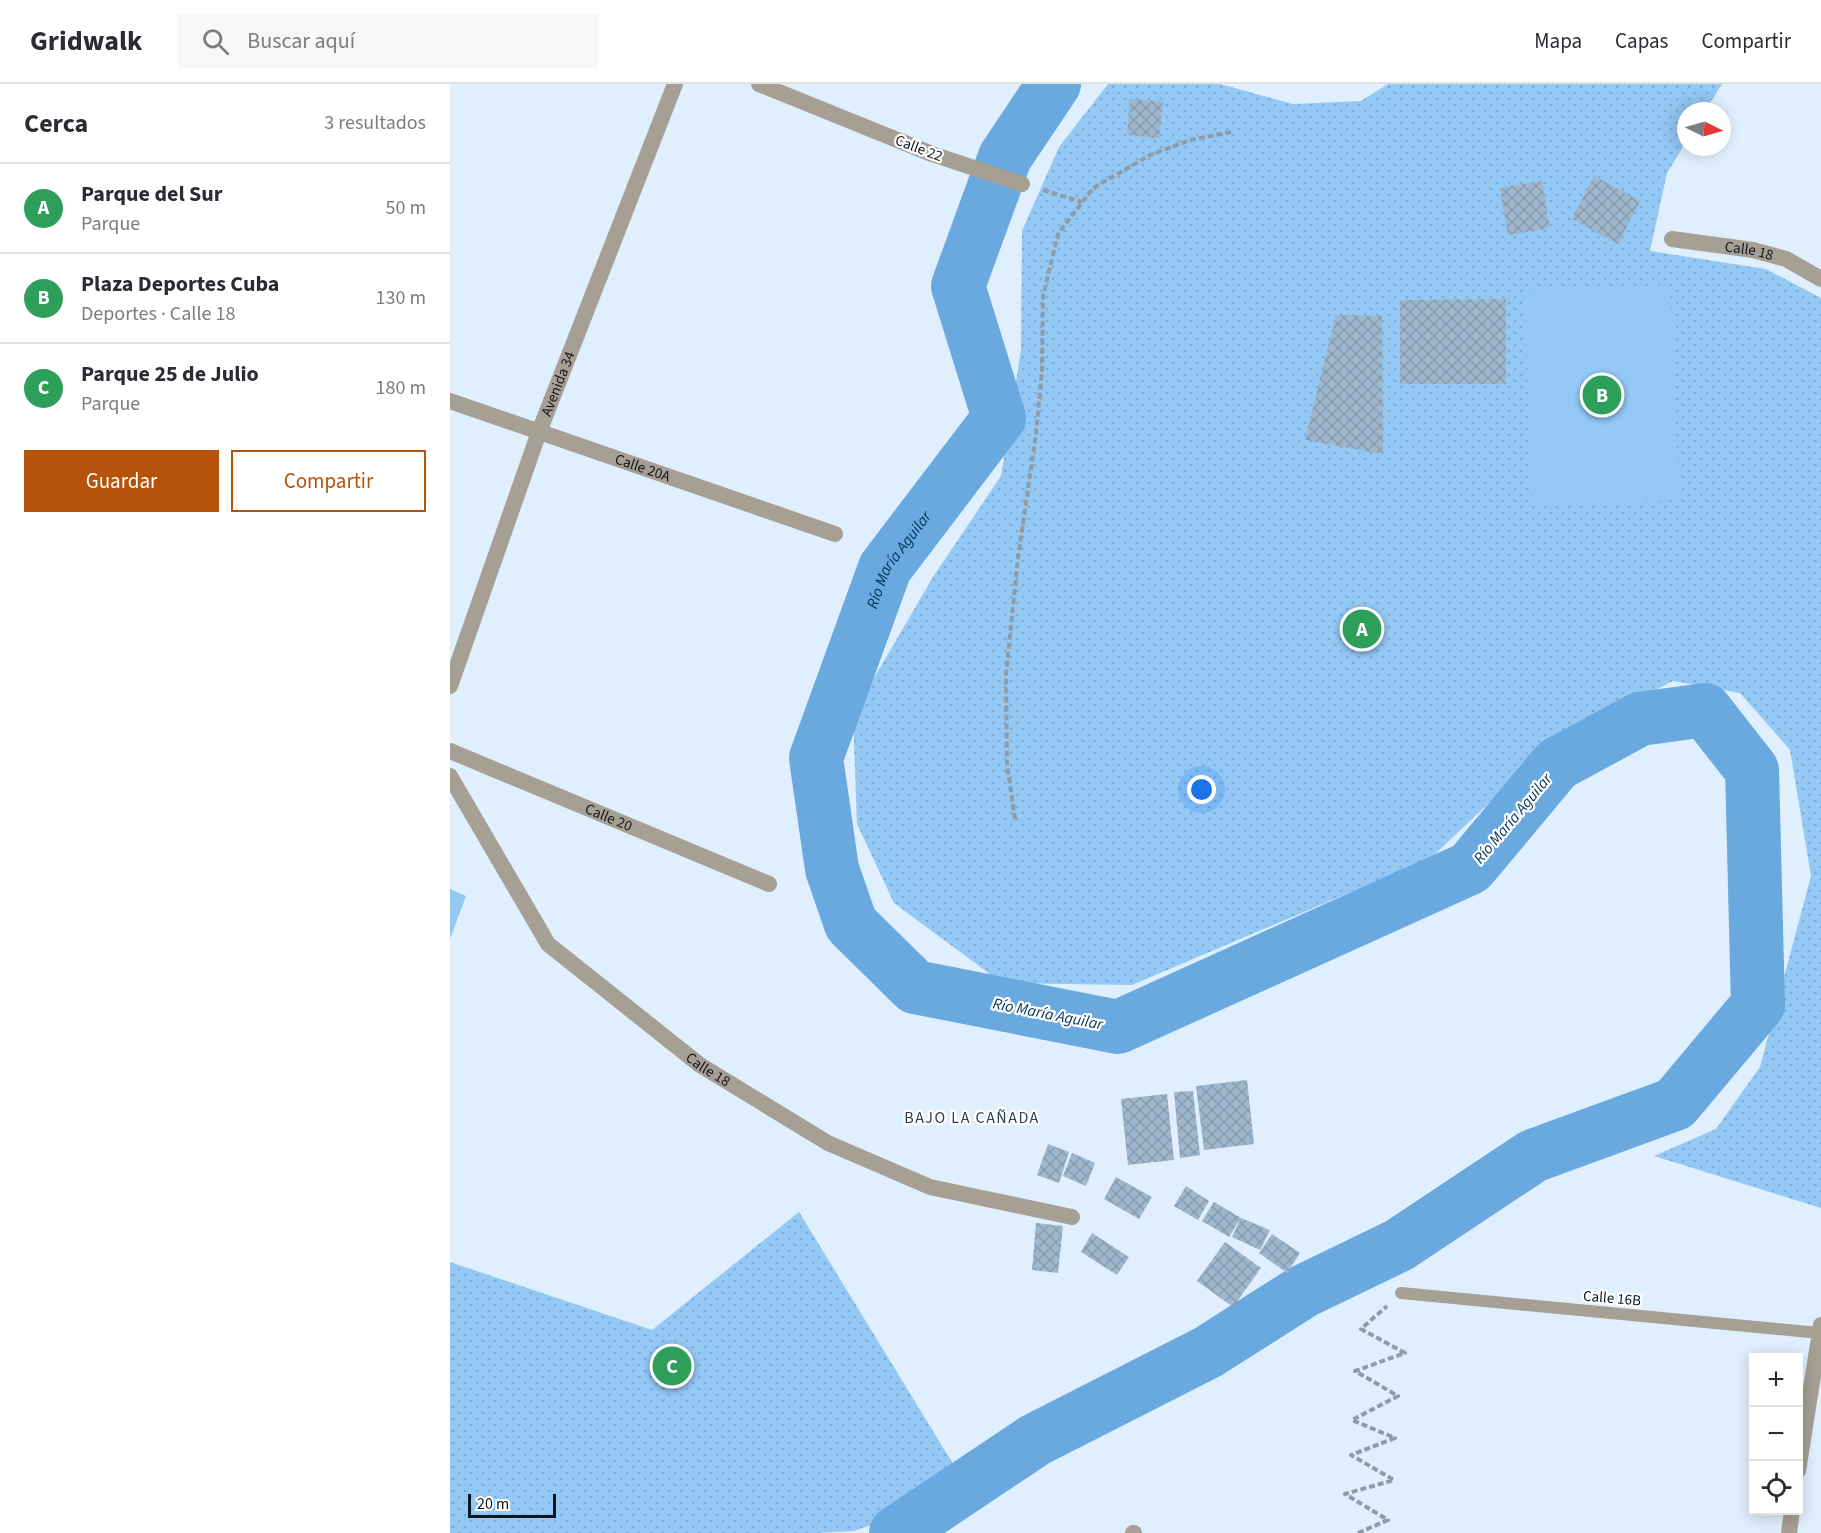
<!DOCTYPE html>
<html lang="es">
<meta charset="utf-8">
<style>
body{margin:0;font-family:"Source Sans 3",sans-serif;background:#f7f7f7;color:#2b2b33}
.controls{position:absolute;right:18px;bottom:18px;display:grid;overflow:hidden;border-radius:0px;box-shadow:0 3px 15px #0003}
.controls button{width:54px;height:54px;display:grid;place-items:center;padding:0;border:0;border-bottom:2px solid #e1e1e2;background:#fff;color:#2b2b33;font:30px sans-serif}
.compass{position:absolute;left:1227px;top:18px;width:54px;height:54px;border-radius:50%;background:#fff;box-shadow:0 3px 15px #0003;rotate:95deg}
.scale{position:absolute;left:18px;bottom:15px;width:88px;box-sizing:border-box;padding-left:6px;border:3px solid #0d151d;border-top:0;font-size:16px;line-height:21px;white-space:nowrap;color:#0d151d;-webkit-text-stroke:4px #fff;paint-order:stroke}
.you{position:absolute;left:752px;top:706px;width:21px;height:21px;margin:-15px;border:4px solid #fff;border-radius:50%;background:#1a73e8;box-shadow:0 0 0 9px #1a73e833}
.badge{display:grid;place-items:center;width:39px;height:39px;border-radius:50%;background:#b45309;color:#fff;font-size:20px;font-weight:700}
.pin{position:absolute;translate:-50% -50%;border:3px solid #fff;box-shadow:0 2px 6px #0006}
.list{margin:0;padding:0;list-style:none}
h2{display:flex;justify-content:space-between;align-items:center;height:78px;margin:0;padding:0 24px;font-size:26px}
h2 small{font-size:20px;font-weight:400;color:#7c7c81}
.list li{display:grid;grid-template-columns:39px 1fr auto;gap:18px;align-items:center;box-sizing:border-box;height:90px;padding:0 24px;border-top:2px solid #e1e1e2}
.list b{display:block;font-size:22px;white-space:nowrap}
.list p{margin:0;font-size:20px;white-space:nowrap;color:#7c7c81}
.list em{font-size:20px;font-style:normal;color:#7c7c81}
.actions{display:flex;gap:12px;padding:18px 24px}
.actions a{flex:1;padding:14px 0;border:2px solid #b45309;border-radius:0px;text-align:center;font-size:21px;color:#b45309}
.actions .main{background:#b45309;color:#fff}
.icon{flex:none;width:33px;height:33px;fill:none;stroke:currentColor;stroke-width:2;stroke-linecap:round;stroke-linejoin:round}
.map{position:relative;flex:none;width:1371px;height:1449px;overflow:hidden}
header{display:flex;align-items:center;gap:36px;box-sizing:border-box;height:84px;padding:0 30px;background:#fff;border-bottom:2px solid #e1e1e2}
header strong{font-size:28px}
nav{display:flex;gap:33px;margin-inline-start:auto;font-size:21px}
.search{width:420px;height:54px;background:#f7f7f7;display:flex;align-items:center;gap:15px;box-sizing:border-box;padding:0 21px;border-radius:0px;color:#7c7c81;font-size:22px}
main{display:flex}
aside{flex:1;background:#fff}
.map>svg:first-child{display:block}
.green{fill:url(#green-dots)}
.pitch{fill:#94c8f5}
.lines{fill:none;stroke-linecap:round;stroke-linejoin:round}
.river{stroke:#69a9df;stroke-width:54}
.building{fill:url(#building-cross-hatch)}
.path{stroke:#8f9ba7;stroke-width:4;stroke-dasharray:6 3;stroke-linecap:butt}
.service{stroke:#a59f94;stroke-width:12}
.pedestrian{stroke:#a59f94;stroke-width:16}
.minor{stroke:#a59f94;stroke-width:16}
.labels{text-anchor:middle;stroke-width:4.5;stroke-linejoin:round;paint-order:stroke}
.street-label{font-size:15px;fill:#0d151d;stroke:#fff}
.water-label{font-size:16px;font-style:italic;fill:#003456;stroke:#fff}
.neighbourhood-label{font-size:16px;letter-spacing:1.5px;fill:#2a3f51;stroke:#fff}
</style>
<header>
<strong>Gridwalk</strong>
<div class="search"><svg class="icon" aria-label="search" viewBox="0 0 24 24"><circle cx="10" cy="10" r="6"/><path d="M15 15l6 6"/></svg>Buscar aquí</div>
<nav><a>Mapa</a><a>Capas</a><a>Compartir</a></nav>
</header>
<main>
<aside>
<h2>Cerca<small>3 resultados</small></h2>
<ul class="list">
<li><span class="badge" style="background:#2e9e5b">A</span><div><b>Parque del Sur</b><p>Parque</p></div><em>50 m</em></li>
<li><span class="badge" style="background:#2e9e5b">B</span><div><b>Plaza Deportes Cuba</b><p>Deportes · Calle 18</p></div><em>130 m</em></li>
<li><span class="badge" style="background:#2e9e5b">C</span><div><b>Parque 25 de Julio</b><p>Parque</p></div><em>180 m</em></li>
</ul>
<div class="actions"><a class="main">Guardar</a><a>Compartir</a></div>
</aside>
<div class="map">
<svg width="1371" height="1449" viewBox="0 0 1371 1449">
<defs>
<pattern id="green-dots" width="8" height="8" patternUnits="userSpaceOnUse" patternTransform="scale(1.5)"><rect width="8" height="8" fill="#94c8f5"/><path d="M2 2h.1M6 6h.1" fill="none" stroke="#7eabd2" stroke-width="1.8" stroke-linecap="round"/></pattern>
<pattern id="building-cross-hatch" width="8" height="8" patternUnits="userSpaceOnUse" patternTransform="scale(1.5)"><rect width="8" height="8" fill="#9fb7cd"/><path d="M0 0l8 8M0 8l8-8" fill="none" stroke="#889cb0"/></pattern>
</defs>
<rect width="100%" height="100%" fill="#e0effd"/>
<path class="green" d="M 658,0 L 770,0 L 843,20 L 911,17 L 938,0 L 1272,0 L 1255,27 L 1236,27 L 1236,58 L 1217,89 L 1200,167 L 1316,185 L 1371,214 L 1371,1124 L 1204,1072 L 1266,1045 L 1310,983 L 1361,792 L 1340,666 L 1290,609 L 1223,597 L 1104,657 L 981,774 L 682,901 L 552,899 L 444,819 L 407,740 L 403,630 L 483,493 L 551,392 L 571,266 L 572,147 L 609,63 Z
M 349,1128 L 519,1406 L 404,1447 L 368,1449 L 0,1449 L 0,1178 L 202,1246 Z"/>
<path class="pitch" d="M 1220,201 L 1229,416 L 1083,422 L 1074,207 Z
M 0,805 L 16,812 L 0,855 Z"/>
<g class="lines">
<path class="river" id="s1" d="M 446,1449 L 585,1356 L 758,1268 L 854,1207 L 949,1161 L 1083,1072 L 1225,1020 L 1308,921 L 1302,686 L 1255,626 L 1190,635 L 1107,680 L 1020,784 L 668,943 L 465,903 L 401,840 L 382,785 L 366,674 L 435,484 L 549,334 L 508,202 L 555,73 L 604,0"/>
</g>
<path class="building" d="M 680,15 L 713,18 L 709,54 L 677,51 Z
M 1144,92 L 1190,117 L 1168,160 L 1122,135 Z
M 1092,97 L 1100,144 L 1058,151 L 1050,104 Z
M 1056,215 L 1056,300 L 950,300 L 950,216 Z
M 886,231 L 932,232 L 933,370 L 855,356 Z
M 797,996 L 804,1060 L 754,1066 L 746,1002 Z
M 743,1007 L 750,1071 L 730,1074 L 724,1008 Z
M 717,1010 L 724,1076 L 678,1081 L 671,1015 Z
M 598,1060 L 619,1068 L 609,1099 L 587,1091 Z
M 622,1069 L 645,1079 L 636,1102 L 613,1092 Z
M 666,1093 L 702,1113 L 689,1135 L 654,1115 Z
M 736,1102 L 759,1117 L 748,1136 L 724,1122 Z
M 764,1118 L 791,1134 L 820,1146 L 810,1166 L 782,1153 L 791,1134 L 779,1153 L 752,1137 Z
M 586,1139 L 613,1142 L 608,1189 L 582,1186 Z
M 642,1149 L 679,1173 L 667,1191 L 631,1168 Z
M 822,1150 L 850,1169 L 837,1189 L 809,1169 Z
M 775,1158 L 811,1184 L 783,1223 L 747,1197 Z"/>
<g class="lines">
<path class="path" d="M 593,106 L 632,118
M 565,735 L 557,680 L 556,590 L 568,474 L 586,350 L 592,287 L 593,212 L 608,150 L 643,104 L 700,71 L 740,56 L 781,48
M 908,1449 L 938,1436 L 895,1410 L 944,1396 L 901,1371 L 945,1354 L 902,1336 L 948,1312 L 905,1287 L 955,1269 L 911,1245 L 937,1222"/>
<path class="service" d="M 951,1209 L 1370,1249"/>
<path class="pedestrian" d="M 482,70 L 572,100"/>
<g class="minor">
<path d="M 309,0 L 482,70"/>
<path id="s2" d="M 1222,155 L 1303,166 L 1336,175 L 1371,195"/>
<path id="s3" d="M 0,317 L 385,450"/>
<path id="s4" d="M 0,602 L 89,348 L 225,0"/>
<path id="s5" d="M 0,667 L 319,800"/>
<path id="s6" d="M 0,692 L 98,860 L 250,981 L 378,1059 L 480,1103 L 622,1133"/>
<path d="M 1348,1387 L 1371,1241"/>
<path d="M 683,1449 L 684,1449"/>
<path d="M 1339,1449 L 1342,1426"/>
</g>
</g>
<g class="labels">
<g class="street-label">
<text transform="translate(469 64) rotate(21)" y="5">Calle 22</text>
<text dy="5" stroke="none"><textPath href="#s2" startOffset="78">Calle 18</textPath></text>
<text dy="5" stroke="none"><textPath href="#s4" startOffset="321">Avenida 34</textPath></text>
<text dy="5" stroke="none"><textPath href="#s3" startOffset="204">Calle 20A</textPath></text>
<text dy="5" stroke="none"><textPath href="#s5" startOffset="172">Calle 20</textPath></text>
<text dy="5" stroke="none"><textPath href="#s6" startOffset="398">Calle 18</textPath></text>
<text transform="translate(1162 1214) rotate(5)" y="5">Calle 16B</text>
</g>
<g class="water-label">
<text dy="6" stroke="none"><textPath href="#s1" startOffset="2698">Río María Aguilar</textPath></text>
<text transform="translate(1062 734) rotate(-50)" y="6">Río María Aguilar</text>
<text transform="translate(598 929) rotate(11)" y="6">Río María Aguilar</text>
</g>
<g class="neighbourhood-label">
<text x="522" y="1039">BAJO LA CAÑADA</text>
</g>
</g>
</svg>
<div class="controls">
<button>+</button>
<button>−</button>
<button><svg class="icon" aria-label="locate" viewBox="0 0 24 24"><circle cx="12" cy="12" r="6"/><path d="M12 2v4M12 18v4M2 12h4M18 12h4"/></svg></button>
</div>
<svg class="compass" viewBox="-18 -18 36 36"><path d="M0-13l5 13h-10z" fill="#e53935"/><path d="M0 13l5-13h-10z" fill="#7c7c81"/></svg>
<div class="scale">20 m</div>
<div class="you"></div>
<div class="pin badge" style="left:912px;top:545px;background:#2e9e5b">A</div>
<div class="pin badge" style="left:1152px;top:311px;background:#2e9e5b">B</div>
<div class="pin badge" style="left:222px;top:1282px;background:#2e9e5b">C</div>
</div>
</main>
